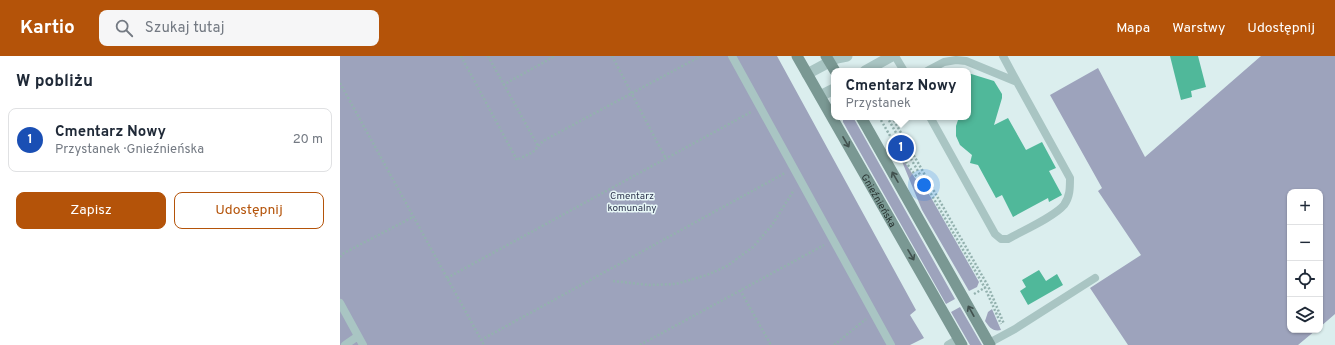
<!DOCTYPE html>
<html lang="pl">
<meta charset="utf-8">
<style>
body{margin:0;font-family:Overpass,sans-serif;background:#f6f6f7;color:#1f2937}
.controls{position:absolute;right:12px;bottom:12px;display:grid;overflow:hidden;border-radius:8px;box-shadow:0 1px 3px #0004}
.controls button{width:36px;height:36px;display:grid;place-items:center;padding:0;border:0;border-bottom:1px solid #e0e1e3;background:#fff;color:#1f2937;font:20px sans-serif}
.you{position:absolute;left:584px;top:129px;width:14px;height:14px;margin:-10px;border:3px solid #fff;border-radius:50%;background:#1a73e8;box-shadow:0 0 0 6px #1a73e833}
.badge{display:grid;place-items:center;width:26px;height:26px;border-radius:50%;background:#b45309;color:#fff;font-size:13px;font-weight:700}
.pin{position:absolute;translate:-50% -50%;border:2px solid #fff;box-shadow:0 1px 4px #0006}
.popup{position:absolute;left:491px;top:12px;width:140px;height:52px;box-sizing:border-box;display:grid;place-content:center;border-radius:8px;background:#fff;filter:drop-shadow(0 1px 3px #0005);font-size:13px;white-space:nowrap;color:#747a83}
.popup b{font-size:15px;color:#1f2937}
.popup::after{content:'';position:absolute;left:50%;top:100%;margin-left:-8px;border:8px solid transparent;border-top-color:#fff}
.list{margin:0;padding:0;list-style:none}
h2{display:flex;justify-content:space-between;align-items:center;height:52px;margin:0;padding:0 16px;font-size:17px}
h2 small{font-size:13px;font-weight:400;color:#747a83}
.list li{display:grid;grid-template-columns:26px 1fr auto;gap:12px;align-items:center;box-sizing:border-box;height:64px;margin:0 8px 8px;padding:0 8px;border:1px solid #e0e1e3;border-radius:8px}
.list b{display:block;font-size:15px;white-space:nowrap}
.list p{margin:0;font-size:13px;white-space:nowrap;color:#747a83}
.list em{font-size:13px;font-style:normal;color:#747a83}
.actions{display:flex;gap:8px;padding:12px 16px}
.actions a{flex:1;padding:9px 0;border:1px solid #b45309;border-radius:8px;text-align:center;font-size:14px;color:#b45309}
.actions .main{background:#b45309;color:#fff}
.icon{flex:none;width:22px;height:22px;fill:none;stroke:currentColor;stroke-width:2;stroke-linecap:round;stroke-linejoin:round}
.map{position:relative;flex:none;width:995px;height:289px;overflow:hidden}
header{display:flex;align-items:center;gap:24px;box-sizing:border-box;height:56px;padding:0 20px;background:#b45309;color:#fff}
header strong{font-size:19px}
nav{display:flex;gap:22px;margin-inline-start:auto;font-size:14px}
.search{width:280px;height:36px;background:#f6f6f7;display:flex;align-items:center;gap:10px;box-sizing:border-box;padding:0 14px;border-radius:8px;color:#747a83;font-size:15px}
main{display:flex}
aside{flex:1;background:#fff}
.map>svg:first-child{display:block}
.green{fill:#9da3bc}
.building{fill:#50b89a}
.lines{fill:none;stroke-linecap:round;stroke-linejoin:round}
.path{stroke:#93b1ae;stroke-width:2.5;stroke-dasharray:2 2;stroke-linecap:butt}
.service{stroke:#a9c5c3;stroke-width:8}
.minor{stroke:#a9c5c3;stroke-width:11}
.secondary{stroke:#7a9893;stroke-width:11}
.oneway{stroke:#41514e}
.labels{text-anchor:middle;stroke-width:3;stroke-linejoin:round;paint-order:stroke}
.park-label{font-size:10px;fill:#2e344e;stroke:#e7f7f7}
.street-label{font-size:10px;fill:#283331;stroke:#e7f7f7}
</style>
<header>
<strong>Kartio</strong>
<div class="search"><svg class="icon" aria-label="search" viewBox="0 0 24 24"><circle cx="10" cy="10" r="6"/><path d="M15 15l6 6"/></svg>Szukaj tutaj</div>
<nav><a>Mapa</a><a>Warstwy</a><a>Udostępnij</a></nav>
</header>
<main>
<aside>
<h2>W pobliżu<small></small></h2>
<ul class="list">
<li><span class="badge" style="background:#1a4fb4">1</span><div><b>Cmentarz Nowy</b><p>Przystanek · Gnieźnieńska</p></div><em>20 m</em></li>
</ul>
<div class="actions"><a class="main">Zapisz</a><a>Udostępnij</a></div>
</aside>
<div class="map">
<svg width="995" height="289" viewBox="0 0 995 289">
<rect width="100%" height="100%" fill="#dbeeee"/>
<path class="green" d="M 0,0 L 437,0 L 576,254 L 570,259 L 584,282 L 570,289 L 0,289 Z
M 921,0 L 995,0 L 995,258 L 980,271 L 980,136 L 950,136 L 950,274 L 976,274 L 958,289 L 788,289 L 750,232 L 801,199 L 758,135 L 762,132 L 710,39 L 758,12 L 805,101 Z
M 503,61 L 513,61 L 615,243 L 606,248 L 503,66 Z
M 562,102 L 575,122 L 585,131 L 639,226 L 637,231 L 629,235 L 582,154 L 561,103 Z
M 620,251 L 642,289 L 630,289 L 611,256 Z
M 652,253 L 661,274 C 653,276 649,271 645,265 L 648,256 Z"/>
<path class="building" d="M 830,0 L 858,0 L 866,31 L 851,35 L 852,41 L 841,44 Z
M 628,17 L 654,25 L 662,38 L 662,42 L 654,69 L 668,62 L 686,94 L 702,86 L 716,112 L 709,115 L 722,139 L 709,146 L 708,142 L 673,161 L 662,139 L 656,142 L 638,109 L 630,107 L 632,99 L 620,89 L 616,80 L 616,70 L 619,61 L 628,61 Z
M 699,214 L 706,225 L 717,218 L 723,229 L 688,249 L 680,235 L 686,231 L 682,224 Z"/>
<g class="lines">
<path class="path" d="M 121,0 L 177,104 L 193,96 L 203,85 L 361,0
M 148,0 L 198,90
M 272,0 L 326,103
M 0,27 L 144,289
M 163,29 L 215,0
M 539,61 C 548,75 572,122 585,128
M 547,61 L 645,232 L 661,268
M 552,61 L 648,230 L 664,268
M 0,201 L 4,197 L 73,161
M 107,222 L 411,56
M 273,225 L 309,229 L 336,228 L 367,219 L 387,210 L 413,191 L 432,169 L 454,134
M 400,234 L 431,289
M 634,238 L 646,231
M 141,284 L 445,117
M 300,289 L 484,189
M 494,289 L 526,263"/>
<path class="service" d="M 392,0 L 551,289
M 555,0 L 564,15
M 663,0 L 677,26
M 587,15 L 604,6 L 616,4 L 626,5 L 677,26 L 730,122 C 730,132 730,141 724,149 C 714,161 682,175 668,183 L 661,183 L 655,178 L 590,61
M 0,247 L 23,289
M 649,287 L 675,273 L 755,222
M 5,289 L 18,280
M 608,289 L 618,283"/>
<path class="minor" d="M 525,15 L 552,0
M 467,18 L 497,2 L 507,0
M 480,40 L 494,33"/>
<g class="secondary">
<path id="s1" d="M 457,0 L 622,289"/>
<path d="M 486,0 L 495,15"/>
<path d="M 521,61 L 650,289"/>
</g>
</g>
<defs><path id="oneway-shaft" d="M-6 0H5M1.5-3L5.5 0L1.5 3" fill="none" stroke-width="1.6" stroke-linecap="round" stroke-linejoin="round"/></defs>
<g class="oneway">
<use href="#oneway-shaft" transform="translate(506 86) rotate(60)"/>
<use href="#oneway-shaft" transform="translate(555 121) rotate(-120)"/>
<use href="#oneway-shaft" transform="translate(571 199) rotate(60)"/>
<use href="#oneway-shaft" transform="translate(631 255) rotate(-119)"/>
</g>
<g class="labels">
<g class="park-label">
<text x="292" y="143">Cmentarz<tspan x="292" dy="12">komunalny</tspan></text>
</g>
<g class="street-label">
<text dy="4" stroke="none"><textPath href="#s1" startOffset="166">Gnieźnieńska</textPath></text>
</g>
</g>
</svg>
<div class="controls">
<button>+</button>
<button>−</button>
<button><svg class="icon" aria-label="locate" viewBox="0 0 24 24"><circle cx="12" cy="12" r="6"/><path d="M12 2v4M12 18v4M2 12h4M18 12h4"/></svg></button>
<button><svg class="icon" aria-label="layers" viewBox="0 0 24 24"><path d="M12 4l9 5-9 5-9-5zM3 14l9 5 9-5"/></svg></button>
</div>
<div class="you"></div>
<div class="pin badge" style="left:561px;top:92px;background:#1a4fb4">1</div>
<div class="popup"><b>Cmentarz Nowy</b>Przystanek</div>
</div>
</main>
